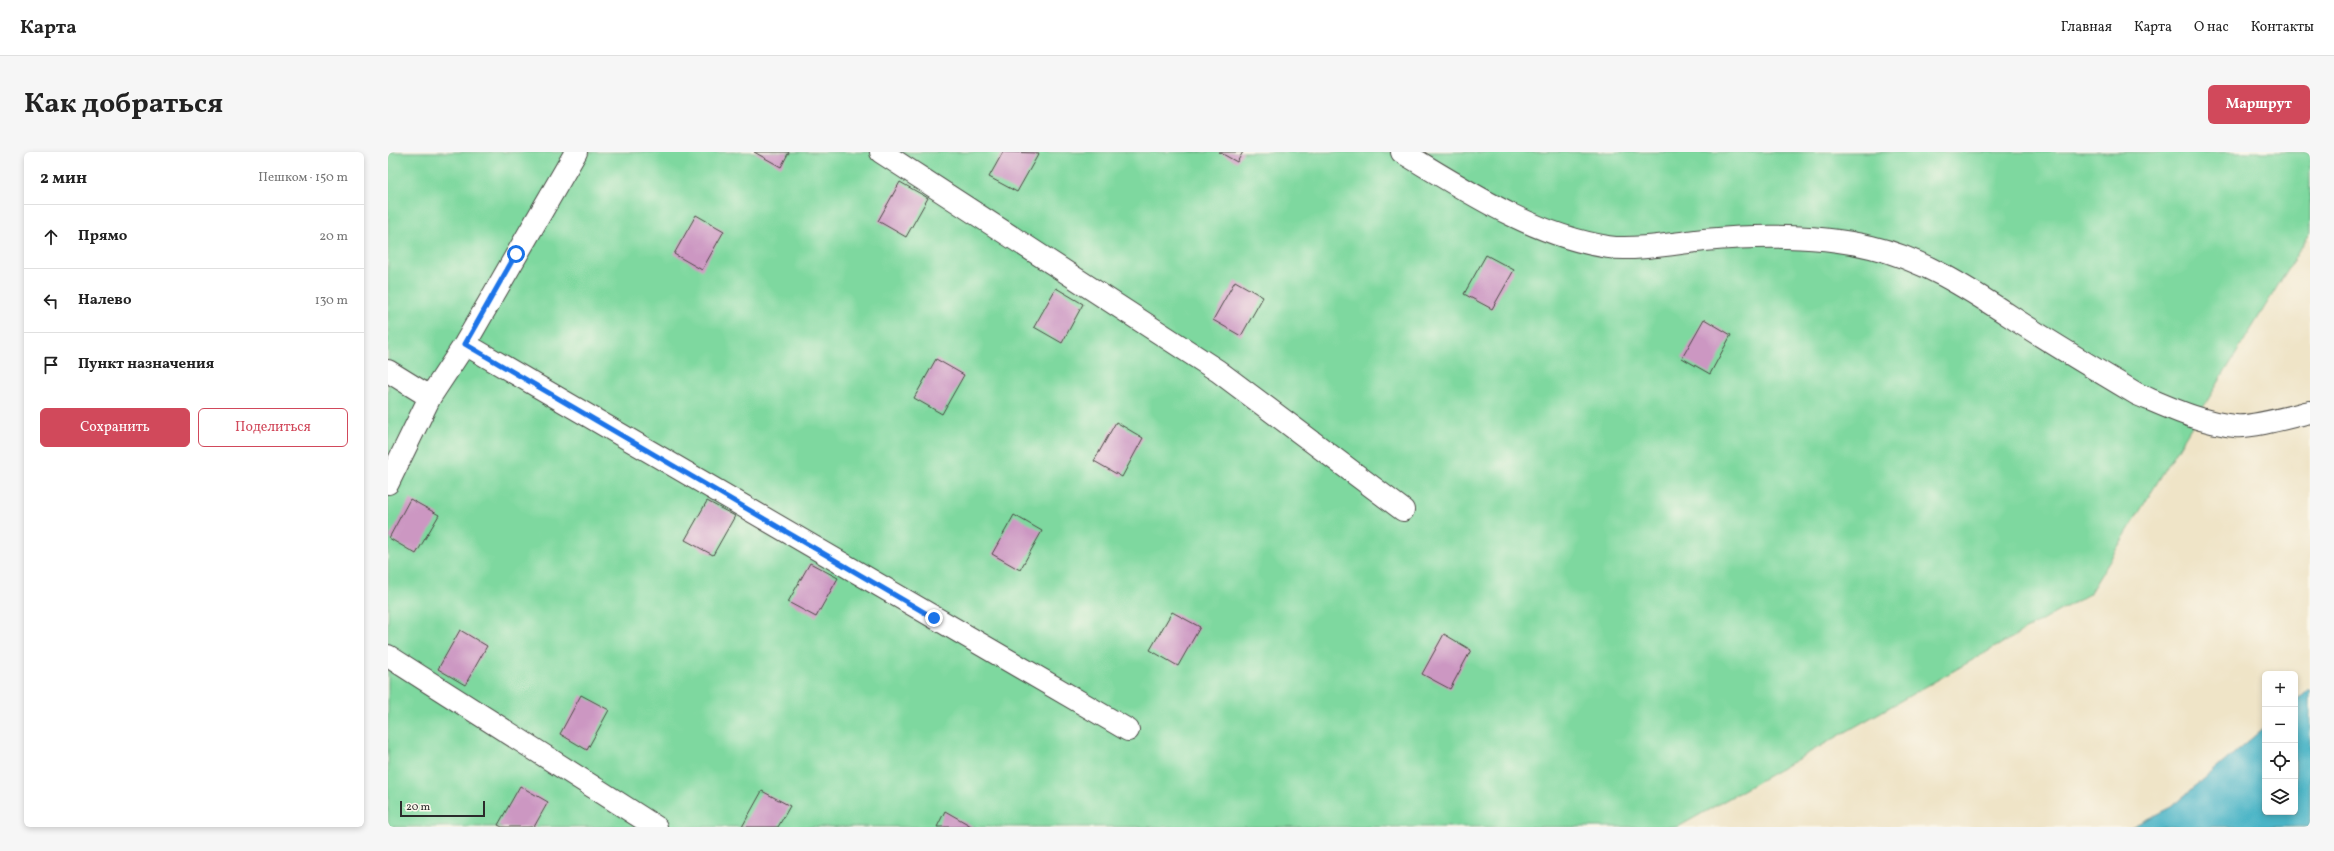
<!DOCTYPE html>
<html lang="ru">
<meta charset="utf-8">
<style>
body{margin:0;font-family:Vollkorn,serif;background:#f6f6f6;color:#222}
.controls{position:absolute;right:12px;bottom:12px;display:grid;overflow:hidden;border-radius:6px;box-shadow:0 2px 6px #0003}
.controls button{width:36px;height:36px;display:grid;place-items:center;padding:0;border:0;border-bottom:1px solid #e0e0e0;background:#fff;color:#222;font:20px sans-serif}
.scale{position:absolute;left:12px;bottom:10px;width:85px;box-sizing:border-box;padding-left:4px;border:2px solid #2b2b2b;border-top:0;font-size:11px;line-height:14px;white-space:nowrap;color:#2b2b2b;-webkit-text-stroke:3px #fbf7ec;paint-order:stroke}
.stop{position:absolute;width:12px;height:12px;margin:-9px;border:3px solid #1a73e8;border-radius:50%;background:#fff}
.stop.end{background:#1a73e8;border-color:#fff;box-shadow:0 1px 4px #0008}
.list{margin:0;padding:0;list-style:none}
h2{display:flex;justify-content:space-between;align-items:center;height:52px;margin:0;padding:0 16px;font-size:17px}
h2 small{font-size:13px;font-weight:400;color:#767676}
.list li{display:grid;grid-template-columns:26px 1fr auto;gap:12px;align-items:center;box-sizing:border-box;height:64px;padding:0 16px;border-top:1px solid #e0e0e0}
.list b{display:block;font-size:15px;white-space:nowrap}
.list em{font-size:13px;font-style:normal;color:#767676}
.actions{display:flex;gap:8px;padding:12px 16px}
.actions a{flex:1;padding:9px 0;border:1px solid #d1495b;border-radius:6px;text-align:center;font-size:14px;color:#d1495b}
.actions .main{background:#d1495b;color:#fff}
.icon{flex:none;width:22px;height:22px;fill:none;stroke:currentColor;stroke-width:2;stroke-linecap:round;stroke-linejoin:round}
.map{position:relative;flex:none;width:1922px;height:675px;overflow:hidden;border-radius:6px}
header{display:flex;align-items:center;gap:24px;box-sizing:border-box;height:56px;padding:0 20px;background:#fff;border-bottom:1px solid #e0e0e0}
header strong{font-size:19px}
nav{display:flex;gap:22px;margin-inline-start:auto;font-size:14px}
.intro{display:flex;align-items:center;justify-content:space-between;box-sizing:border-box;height:96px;padding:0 24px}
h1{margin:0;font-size:28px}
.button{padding:10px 18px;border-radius:6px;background:#d1495b;color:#fff;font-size:14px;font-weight:700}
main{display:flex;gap:24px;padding:0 24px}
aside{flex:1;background:#fff;border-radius:6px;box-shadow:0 2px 6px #0003}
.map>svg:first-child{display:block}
.green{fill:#7ed89f;stroke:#548265}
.water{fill:#49b4c6;stroke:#3a7078}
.building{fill:#cc97c2}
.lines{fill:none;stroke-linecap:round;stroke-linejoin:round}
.street-casing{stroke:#484742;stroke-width:24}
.street{stroke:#fff;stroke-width:22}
.route{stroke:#1a73e8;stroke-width:5}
</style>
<header>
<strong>Карта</strong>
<nav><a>Главная</a><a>Карта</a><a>О нас</a><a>Контакты</a></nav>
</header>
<div class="intro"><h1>Как добраться</h1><a class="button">Маршрут</a></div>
<main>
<aside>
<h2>2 мин<small>Пешком · 150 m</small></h2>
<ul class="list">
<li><svg class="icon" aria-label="ahead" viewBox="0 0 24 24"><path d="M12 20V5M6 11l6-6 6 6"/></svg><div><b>Прямо</b></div><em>20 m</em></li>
<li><svg class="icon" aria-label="left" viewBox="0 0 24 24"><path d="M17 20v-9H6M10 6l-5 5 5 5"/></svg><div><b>Налево</b></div><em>130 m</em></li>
<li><svg class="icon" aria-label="arrive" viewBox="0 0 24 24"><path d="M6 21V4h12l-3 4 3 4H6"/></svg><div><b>Пункт назначения</b></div></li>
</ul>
<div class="actions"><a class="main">Сохранить</a><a>Поделиться</a></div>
</aside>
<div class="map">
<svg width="1922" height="675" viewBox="0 0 1922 675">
<rect width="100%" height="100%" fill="#fbf7ec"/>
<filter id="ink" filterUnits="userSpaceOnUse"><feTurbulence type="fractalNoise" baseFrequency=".025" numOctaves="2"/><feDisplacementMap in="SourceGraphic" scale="8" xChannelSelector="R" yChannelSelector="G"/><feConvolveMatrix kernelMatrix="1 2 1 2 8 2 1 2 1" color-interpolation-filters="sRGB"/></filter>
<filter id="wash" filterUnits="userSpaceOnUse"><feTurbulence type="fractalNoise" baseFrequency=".012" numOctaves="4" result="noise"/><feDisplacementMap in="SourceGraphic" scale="16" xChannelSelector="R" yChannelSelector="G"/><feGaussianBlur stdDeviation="0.9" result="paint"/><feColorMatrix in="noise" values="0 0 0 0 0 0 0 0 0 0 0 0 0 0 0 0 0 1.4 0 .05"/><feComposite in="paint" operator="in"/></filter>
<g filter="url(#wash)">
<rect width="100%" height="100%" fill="#efe4c7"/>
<path class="green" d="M 0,0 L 1922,0 L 1922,81 L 1701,442 L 1290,675 L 0,675 Z"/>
<path class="water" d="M 1922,537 L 1922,675 L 1743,675 L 1783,655 L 1877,575 L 1877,660 L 1907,660 L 1907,550 Z"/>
<g id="blocks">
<path class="building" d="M 366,0 L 401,0 L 393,15 Z
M 615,0 L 651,1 L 629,40 L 601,25 Z
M 831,0 L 855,0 L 849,10 Z
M 512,30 L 540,46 L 518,85 L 490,69 Z
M 308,63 L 336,79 L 314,118 L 286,102 Z
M 1098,103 L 1126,118 L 1104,157 L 1076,142 Z
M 847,129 L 875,145 L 853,184 L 825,168 Z
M 668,136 L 695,152 L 674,191 L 646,175 Z
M 1316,167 L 1343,183 L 1322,222 L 1294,206 Z
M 548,207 L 576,223 L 554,262 L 526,246 Z
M 728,270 L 755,286 L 734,325 L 706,309 Z
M 22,347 L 51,363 L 28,402 L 1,386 Z
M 319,349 L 347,364 L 325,403 L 297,388 Z
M 626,363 L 654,379 L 632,418 L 604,402 Z
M 422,411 L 450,426 L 428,465 L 400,450 Z
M 784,460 L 812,475 L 790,514 L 762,498 Z
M 72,478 L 99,494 L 77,533 L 50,517 Z
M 1056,482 L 1083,498 L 1062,537 L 1034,522 Z
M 193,543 L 221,558 L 199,598 L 172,582 Z
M 132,634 L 160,650 L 146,675 L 114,675 L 110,673 Z
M 374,639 L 402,654 L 390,675 L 354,675 Z
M 557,659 L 585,675 L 549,675 Z"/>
</g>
</g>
<g filter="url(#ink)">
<use href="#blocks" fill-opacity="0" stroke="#484742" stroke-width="1"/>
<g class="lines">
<defs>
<path id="street" d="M 493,0 L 830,219 L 1015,358
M 1014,0 C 1079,39 1144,83 1220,95 C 1245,99 1289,91 1316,88 C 1371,83 1429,82 1483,95 C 1540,108 1591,144 1639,175 C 1675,198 1712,220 1749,242 C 1780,255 1813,271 1847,274 C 1863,276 1905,264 1922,260
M 77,192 L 740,578
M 0,219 L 42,245
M 0,331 L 42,245 L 77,192 L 188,0
M 0,504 L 268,675"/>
</defs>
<use href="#street" class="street-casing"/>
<use href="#street" class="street"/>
</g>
</g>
<g class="lines" filter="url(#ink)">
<path class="route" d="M 128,102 L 77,192 L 546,466"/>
</g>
</svg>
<div class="controls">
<button>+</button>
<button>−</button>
<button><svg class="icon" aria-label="locate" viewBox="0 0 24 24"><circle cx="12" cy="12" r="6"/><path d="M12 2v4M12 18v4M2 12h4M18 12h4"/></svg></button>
<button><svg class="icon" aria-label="layers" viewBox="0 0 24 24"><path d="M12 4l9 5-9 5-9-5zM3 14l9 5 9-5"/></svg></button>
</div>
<div class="scale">20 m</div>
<div class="stop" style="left:128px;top:102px"></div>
<div class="stop end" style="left:546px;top:466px"></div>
</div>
</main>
